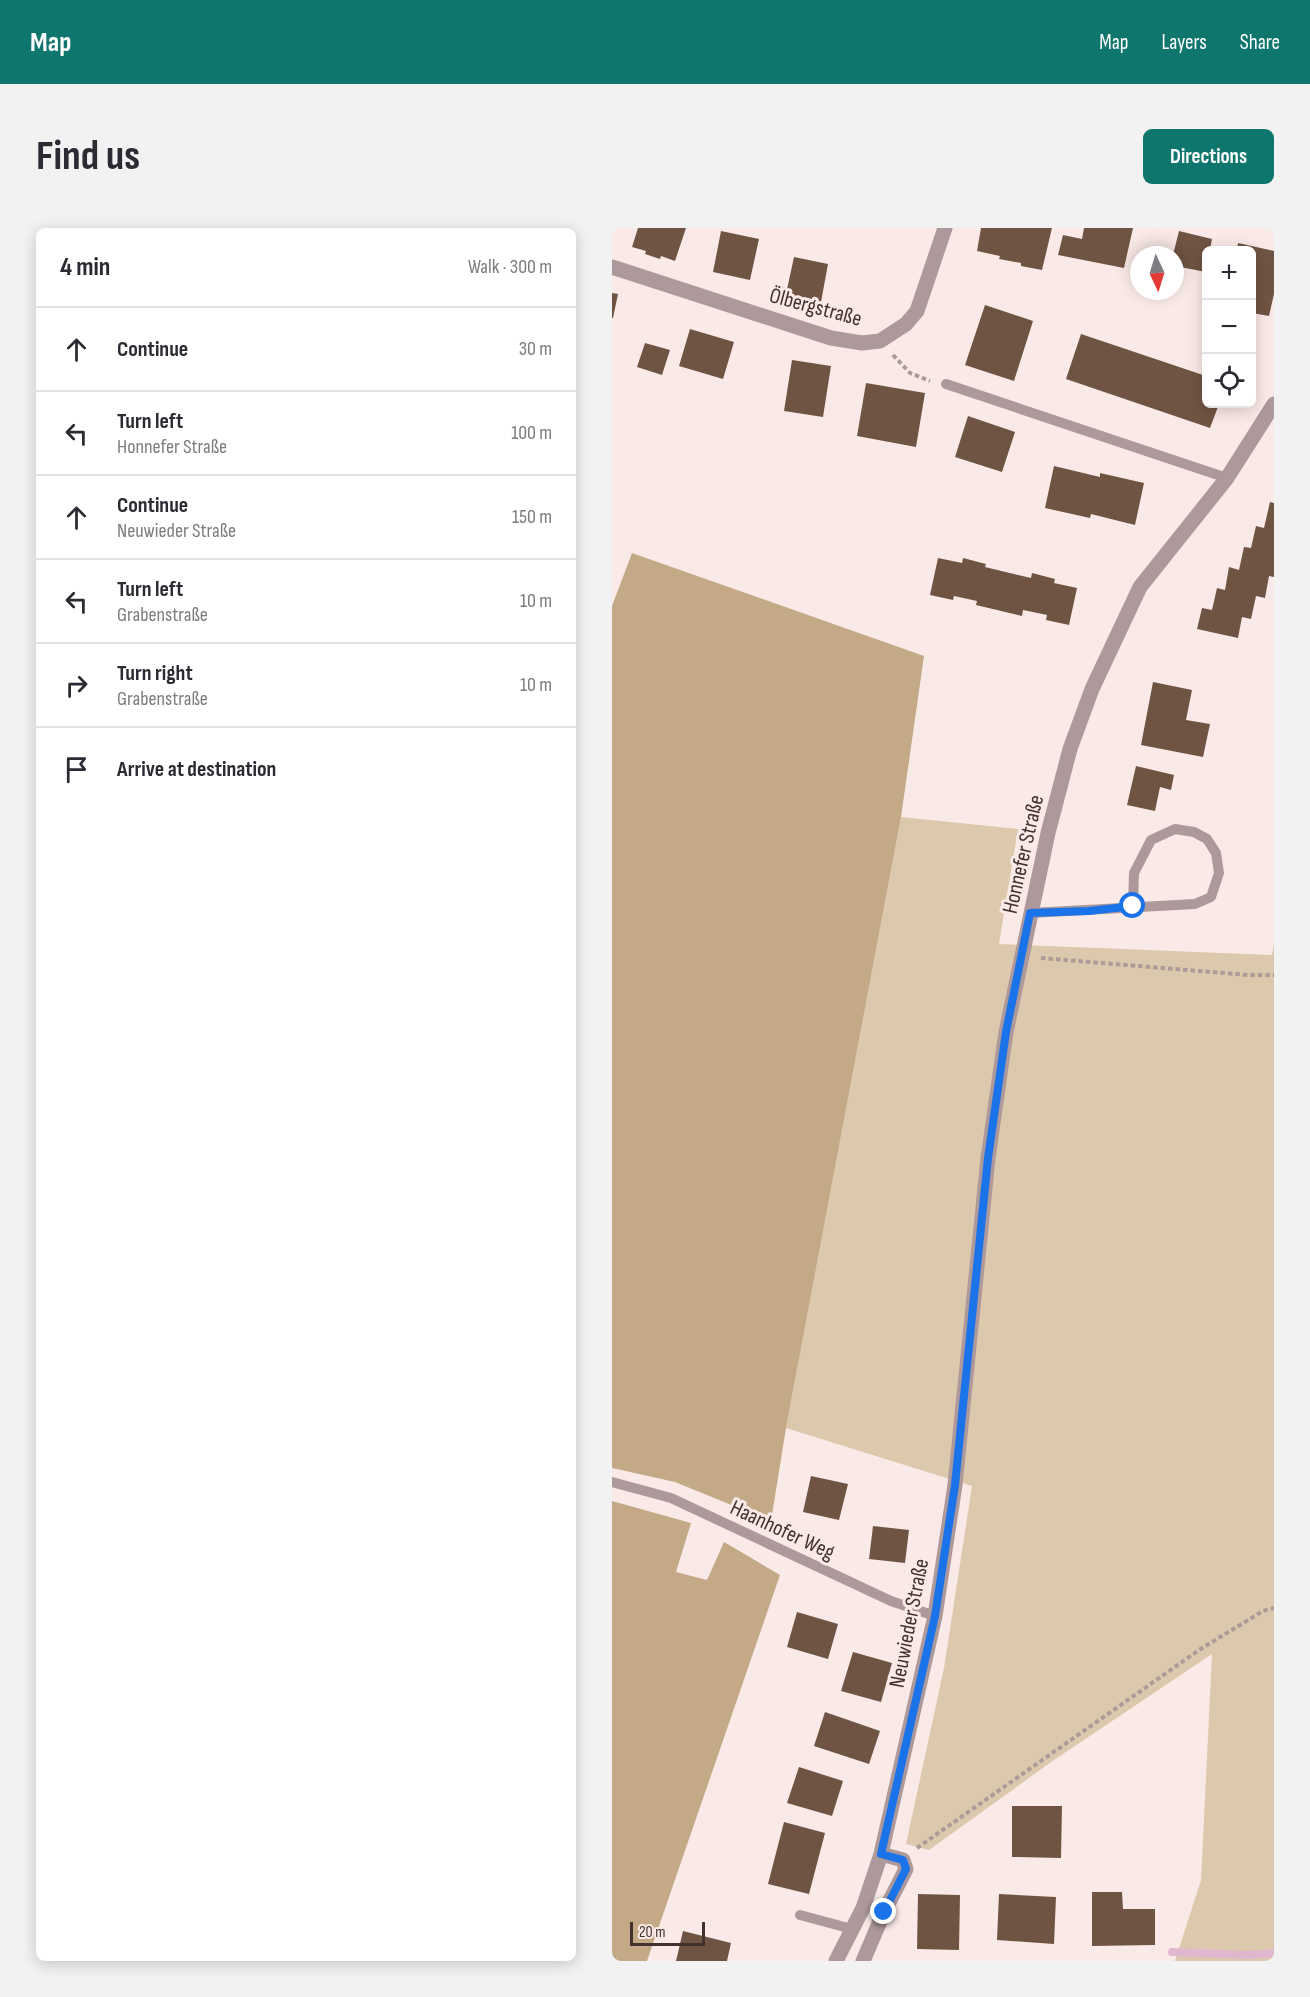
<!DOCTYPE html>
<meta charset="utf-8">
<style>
body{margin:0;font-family:"Sofia Sans Condensed",sans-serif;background:#f2f2f3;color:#2b2b33}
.controls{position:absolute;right:18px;top:18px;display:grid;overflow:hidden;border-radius:9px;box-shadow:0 3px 15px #0003}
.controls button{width:54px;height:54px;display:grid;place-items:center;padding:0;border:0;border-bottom:2px solid #e1e1e2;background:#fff;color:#2b2b33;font:30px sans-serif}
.compass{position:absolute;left:518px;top:18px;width:54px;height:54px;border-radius:50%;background:#fff;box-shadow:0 3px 15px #0003;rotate:176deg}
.scale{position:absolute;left:18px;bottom:15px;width:75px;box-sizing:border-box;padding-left:6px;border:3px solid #41322f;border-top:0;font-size:16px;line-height:21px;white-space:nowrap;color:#41322f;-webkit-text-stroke:4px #faeae7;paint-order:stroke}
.stop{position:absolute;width:18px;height:18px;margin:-14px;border:4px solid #1a73e8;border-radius:50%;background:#fff}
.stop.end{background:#1a73e8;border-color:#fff;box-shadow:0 2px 6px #0008}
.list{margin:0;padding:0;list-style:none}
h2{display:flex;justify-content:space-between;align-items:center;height:78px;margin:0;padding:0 24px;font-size:26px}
h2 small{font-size:20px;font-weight:400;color:#7c7c81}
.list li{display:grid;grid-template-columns:39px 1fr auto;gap:18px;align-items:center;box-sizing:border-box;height:84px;padding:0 24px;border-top:2px solid #e1e1e2}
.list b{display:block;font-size:22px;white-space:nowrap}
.list p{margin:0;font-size:20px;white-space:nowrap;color:#7c7c81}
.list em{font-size:20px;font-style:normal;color:#7c7c81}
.icon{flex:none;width:33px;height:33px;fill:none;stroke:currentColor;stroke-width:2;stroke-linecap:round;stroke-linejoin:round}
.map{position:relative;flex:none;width:662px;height:1733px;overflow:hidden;border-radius:9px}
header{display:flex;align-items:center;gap:36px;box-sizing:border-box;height:84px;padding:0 30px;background:#0f766e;color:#fff}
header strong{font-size:28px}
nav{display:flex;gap:33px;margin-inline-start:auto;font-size:21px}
.intro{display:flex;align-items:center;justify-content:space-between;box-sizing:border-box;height:144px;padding:0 36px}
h1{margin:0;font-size:42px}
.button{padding:15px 27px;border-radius:9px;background:#0f766e;color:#fff;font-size:21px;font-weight:700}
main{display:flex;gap:36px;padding:0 36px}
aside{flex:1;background:#fff;border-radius:9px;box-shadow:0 3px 15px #0003}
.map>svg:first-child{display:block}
.green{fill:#dcc8ad}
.forest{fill:#c3a985}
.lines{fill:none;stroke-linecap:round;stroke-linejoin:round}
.stream{stroke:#e1b7cf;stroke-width:8}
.building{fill:#705443}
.path{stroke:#ab9c99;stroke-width:4;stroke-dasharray:4.5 3;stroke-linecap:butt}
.service{stroke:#ad989b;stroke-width:10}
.minor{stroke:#ad989b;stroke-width:15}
.route{stroke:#1a73e8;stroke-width:8}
.labels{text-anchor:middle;stroke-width:6;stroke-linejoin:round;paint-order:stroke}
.street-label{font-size:22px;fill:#41322f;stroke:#faeae7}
</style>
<header>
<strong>Map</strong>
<nav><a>Map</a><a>Layers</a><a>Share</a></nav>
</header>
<div class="intro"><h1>Find us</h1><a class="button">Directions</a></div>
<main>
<aside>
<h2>4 min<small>Walk · 300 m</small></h2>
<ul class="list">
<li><svg class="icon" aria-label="ahead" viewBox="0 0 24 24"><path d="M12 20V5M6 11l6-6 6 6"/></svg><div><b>Continue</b></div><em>30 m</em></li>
<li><svg class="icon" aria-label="left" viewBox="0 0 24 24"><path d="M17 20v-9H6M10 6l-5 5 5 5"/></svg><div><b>Turn left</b><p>Honnefer Straße</p></div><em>100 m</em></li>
<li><svg class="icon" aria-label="ahead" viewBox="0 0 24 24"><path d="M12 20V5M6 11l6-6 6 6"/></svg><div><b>Continue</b><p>Neuwieder Straße</p></div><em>150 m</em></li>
<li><svg class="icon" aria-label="left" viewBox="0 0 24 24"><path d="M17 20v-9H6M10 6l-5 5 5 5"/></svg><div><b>Turn left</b><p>Grabenstraße</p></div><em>10 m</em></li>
<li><svg class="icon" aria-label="right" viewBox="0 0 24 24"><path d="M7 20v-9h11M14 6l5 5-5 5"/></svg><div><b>Turn right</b><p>Grabenstraße</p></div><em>10 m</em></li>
<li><svg class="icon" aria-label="arrive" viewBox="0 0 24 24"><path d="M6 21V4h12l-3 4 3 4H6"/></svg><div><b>Arrive at destination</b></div></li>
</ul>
</aside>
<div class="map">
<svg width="662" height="1733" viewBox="0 0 662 1733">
<rect width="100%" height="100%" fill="#faeae7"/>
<path class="green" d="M 289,589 L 406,601 L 387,716 L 660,727 L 662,716 L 662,1733 L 563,1733 L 589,1652 L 600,1426 L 442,1532 L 317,1622 L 294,1616 L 332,1440 L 360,1258 L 174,1200 Z"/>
<path class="forest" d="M 20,325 L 312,428 L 289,589 L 174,1200 L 159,1293 L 63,1254 L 0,1240 L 0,378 Z
M 0,1273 L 79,1295 L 64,1344 L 95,1352 L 112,1314 L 168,1347 L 35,1733 L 0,1733 Z"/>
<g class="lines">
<path class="stream" d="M 560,1724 L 635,1727 L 662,1725"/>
</g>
<path class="building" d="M 26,0 L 74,0 L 63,33 L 49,28 L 48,31 L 33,26 L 34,23 L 20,19 Z
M 369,0 L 440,0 L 430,42 L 409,38 L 409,35 L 387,31 L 388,28 L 365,23 Z
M 472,0 L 521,0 L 512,40 L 446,27 L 451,7 L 470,11 Z
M 109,3 L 147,11 L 138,52 L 101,44 Z
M 567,3 L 600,11 L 598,22 L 594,22 L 594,44 L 563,38 L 563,27 L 561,27 Z
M 626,15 L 662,23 L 662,66 L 657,88 L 640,85 L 640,22 L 625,22 Z
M 182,29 L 216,36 L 209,74 L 174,66 Z
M 0,65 L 6,66 L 1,90 L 0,90 Z
M 373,77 L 421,93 L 402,153 L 353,137 Z
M 78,101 L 122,114 L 111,151 L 67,138 Z
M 469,106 L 594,148 L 594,176 L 607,176 L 598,200 L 454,151 Z
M 33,115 L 58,122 L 50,147 L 25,139 Z
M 180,132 L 219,138 L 211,189 L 172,183 Z
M 254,155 L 313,165 L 304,219 L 245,208 Z
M 356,188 L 403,204 L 390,244 L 343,229 Z
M 442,238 L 488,249 L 488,245 L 532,255 L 523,297 L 479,286 L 478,290 L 433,280 Z
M 658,274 L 662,275 L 662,349 L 657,348 L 653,370 L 644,368 L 639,391 L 630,389 L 626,410 L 585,401 L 590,380 L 600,382 L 605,360 L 613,362 L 617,339 L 627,342 L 632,319 L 639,320 L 644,298 L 652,300 Z
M 326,330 L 350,335 L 351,330 L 374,336 L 373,339 L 419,350 L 420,345 L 443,351 L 442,355 L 465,360 L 457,397 L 434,392 L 435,387 L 411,382 L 410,388 L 364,377 L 365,373 L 342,368 L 341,372 L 318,367 Z
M 541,454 L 580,462 L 574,492 L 598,496 L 591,529 L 529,517 Z
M 524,538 L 562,547 L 559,562 L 548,559 L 543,583 L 515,577 Z
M 199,1248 L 236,1256 L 227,1292 L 191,1284 Z
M 261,1298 L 297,1302 L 293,1335 L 257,1331 Z
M 185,1384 L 226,1396 L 216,1431 L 175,1419 Z
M 241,1424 L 280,1435 L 269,1474 L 229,1463 Z
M 213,1484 L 268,1503 L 257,1536 L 202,1518 Z
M 187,1539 L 231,1553 L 220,1588 L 175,1575 Z
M 400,1578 L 450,1578 L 449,1630 L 400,1629 Z
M 172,1594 L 213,1605 L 197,1666 L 156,1656 Z
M 480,1664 L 510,1664 L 511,1681 L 543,1681 L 543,1717 L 480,1718 Z
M 306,1666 L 348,1667 L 347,1722 L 305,1721 Z
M 387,1666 L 444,1669 L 442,1716 L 385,1712 Z
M 71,1703 L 119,1715 L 115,1733 L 64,1733 Z"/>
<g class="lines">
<path class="path" d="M 281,127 L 298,145 L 318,153
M 429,730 L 636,747 L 662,747
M 305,1620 L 587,1422 L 651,1383 L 662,1380"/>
<path class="service" d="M 334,156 L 615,250
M 418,685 L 583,676 L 599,669 L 607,645 L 604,625 L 595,611 L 582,604 L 563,601 L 539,612 L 522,645 L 521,678
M 0,1254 L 59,1270 L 279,1373 L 323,1388
M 188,1687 L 240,1701"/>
<path class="minor" d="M 0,39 L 219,110 L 250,115 L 268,113 L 294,96 L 305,83 L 333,0
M 224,1733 L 251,1680 L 269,1626 L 323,1388 L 343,1257 L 376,930 L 394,804 L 436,605 L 458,521 L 480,461 L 528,359 L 615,250 L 662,176
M 251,1733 L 272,1684 L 294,1641 L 291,1632 L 269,1626"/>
</g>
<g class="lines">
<path class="route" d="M 272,1684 L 294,1641 L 291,1632 L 269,1626 L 323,1388 L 343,1257 L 376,930 L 394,804 L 418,685 L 477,683 L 521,678"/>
</g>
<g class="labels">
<g class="street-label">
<text transform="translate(204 78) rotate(15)" y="8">Ölbergstraße</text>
<text transform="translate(410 626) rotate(-77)" y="8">Honnefer Straße</text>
<text transform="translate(171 1301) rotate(25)" y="8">Haanhofer Weg</text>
<text transform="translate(296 1395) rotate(-79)" y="8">Neuwieder Straße</text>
</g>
</g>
</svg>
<div class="controls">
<button>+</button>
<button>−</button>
<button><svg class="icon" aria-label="locate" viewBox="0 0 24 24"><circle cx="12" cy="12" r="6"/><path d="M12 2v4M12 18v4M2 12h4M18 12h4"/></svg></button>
</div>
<svg class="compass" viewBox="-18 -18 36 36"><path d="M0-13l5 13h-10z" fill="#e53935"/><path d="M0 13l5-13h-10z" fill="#7c7c81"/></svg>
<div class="scale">20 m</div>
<div class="stop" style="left:521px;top:678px"></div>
<div class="stop end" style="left:272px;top:1684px"></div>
</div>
</main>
